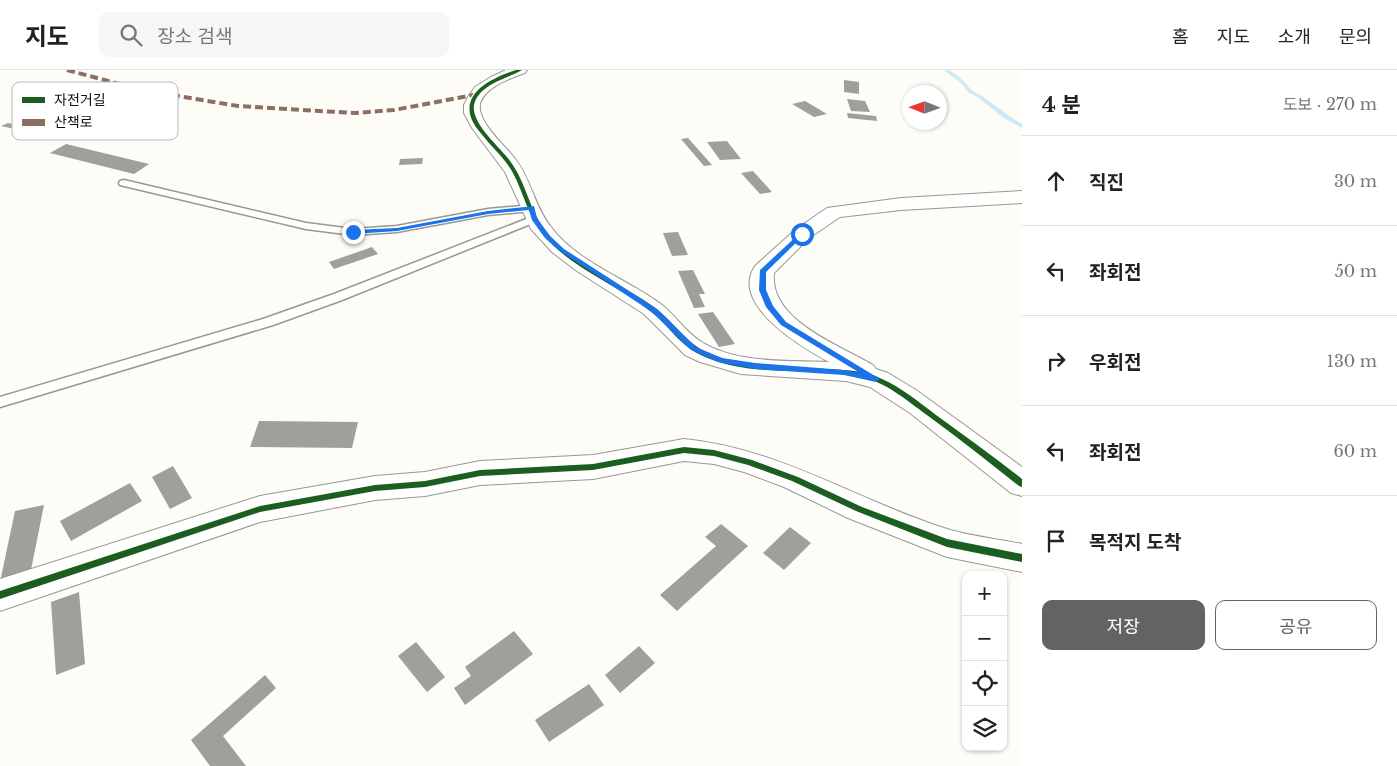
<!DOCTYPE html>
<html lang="ko">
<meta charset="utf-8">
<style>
body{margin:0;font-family:"Libre Baskerville","Noto Sans KR",serif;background:#f6f6f6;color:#222}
.controls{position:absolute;right:15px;bottom:15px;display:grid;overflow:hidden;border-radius:10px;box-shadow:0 1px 4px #0004}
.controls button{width:45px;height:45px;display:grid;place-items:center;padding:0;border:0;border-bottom:1px solid #e0e0e0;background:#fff;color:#222;font:25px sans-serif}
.compass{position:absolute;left:902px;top:15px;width:45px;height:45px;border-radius:50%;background:#fff;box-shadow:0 1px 4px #0004;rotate:271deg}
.stop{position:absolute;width:15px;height:15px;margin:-11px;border:4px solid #1a73e8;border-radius:50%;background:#fff}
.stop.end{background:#1a73e8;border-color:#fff;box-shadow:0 1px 5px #0008}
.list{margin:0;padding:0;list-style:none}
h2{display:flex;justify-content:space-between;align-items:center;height:65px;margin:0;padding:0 20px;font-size:21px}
h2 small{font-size:16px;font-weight:400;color:#767676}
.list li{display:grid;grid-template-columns:32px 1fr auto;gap:15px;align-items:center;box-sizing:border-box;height:90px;padding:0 20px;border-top:1px solid #e0e0e0}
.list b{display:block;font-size:19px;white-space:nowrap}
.list em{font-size:16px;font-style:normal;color:#767676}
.actions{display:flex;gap:10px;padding:15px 20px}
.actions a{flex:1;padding:11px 0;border:1px solid #646362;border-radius:10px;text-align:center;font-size:18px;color:#646362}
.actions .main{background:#646362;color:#fff}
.icon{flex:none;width:28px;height:28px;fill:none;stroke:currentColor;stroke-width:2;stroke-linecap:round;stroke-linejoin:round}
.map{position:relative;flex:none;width:1022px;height:696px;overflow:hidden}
header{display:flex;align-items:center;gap:30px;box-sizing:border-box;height:70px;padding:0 25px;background:#fff;border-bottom:1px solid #e0e0e0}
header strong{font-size:24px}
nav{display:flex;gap:28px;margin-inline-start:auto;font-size:18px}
.search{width:350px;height:45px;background:#f6f6f6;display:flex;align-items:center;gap:12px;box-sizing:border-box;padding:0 18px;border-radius:10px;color:#767676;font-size:19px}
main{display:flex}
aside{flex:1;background:#fff}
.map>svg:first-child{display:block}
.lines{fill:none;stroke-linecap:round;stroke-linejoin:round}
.stream{fill:#cde8f7;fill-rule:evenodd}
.building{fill:#a19f9c}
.service-casing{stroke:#979795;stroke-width:3}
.minor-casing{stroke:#979795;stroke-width:2}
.service{fill:#fffffe;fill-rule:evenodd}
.minor{fill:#fffffe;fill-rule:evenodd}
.quiet{stroke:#8d6e63;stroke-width:4;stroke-dasharray:8 4;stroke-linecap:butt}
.cycleway-casing{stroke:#fff;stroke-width:3}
.cycleway{fill:#1b5e20;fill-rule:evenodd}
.route{fill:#1a73e8}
.key{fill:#fff;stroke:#b8b8b8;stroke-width:1}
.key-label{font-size:14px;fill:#111}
</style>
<header>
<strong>지도</strong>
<div class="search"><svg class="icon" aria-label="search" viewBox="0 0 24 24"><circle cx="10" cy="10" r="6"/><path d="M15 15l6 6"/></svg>장소 검색</div>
<nav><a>홈</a><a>지도</a><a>소개</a><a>문의</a></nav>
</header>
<main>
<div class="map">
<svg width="1022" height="696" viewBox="0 0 1022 696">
<rect width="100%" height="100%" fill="#fdfcf7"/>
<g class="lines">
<path class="stream" d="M 944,0 C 956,0 964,13 972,20 C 975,23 979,24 982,26 C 996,36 1008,46 1022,54 L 1022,58 L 1004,48 L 976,26 L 969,23 L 962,14 Z"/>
</g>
<path class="building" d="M 844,10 L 859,12 L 859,24 L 844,22 Z
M 847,29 L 865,31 L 870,42 L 851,41 Z
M 805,31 L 827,44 L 814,47 L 792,34 Z
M 847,43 L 876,46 L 877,51 L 848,48 Z
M 8,53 L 21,56 L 15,59 L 1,56 Z
M 688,68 L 712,95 L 704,96 L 681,69 Z
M 727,71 L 741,89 L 720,90 L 707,72 Z
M 66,74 L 149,94 L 134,104 L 50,83 Z
M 423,88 L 422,94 L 399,95 L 400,89 Z
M 753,101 L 772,122 L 760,124 L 741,103 Z
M 678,162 L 688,185 L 672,186 L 663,163 Z
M 372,177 L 378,184 L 334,199 L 329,192 Z
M 693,200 L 705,224 L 699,224 L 705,237 L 694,238 L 678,201 Z
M 713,242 L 735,274 L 719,277 L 698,244 Z
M 259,351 L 358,352 L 352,378 L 250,377 Z
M 173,396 L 192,428 L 170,439 L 152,407 Z
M 130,413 L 142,431 L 71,471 L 60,451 Z
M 44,435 L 30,505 L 0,512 L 15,441 Z
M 721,454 L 748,476 L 677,541 L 660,525 L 716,476 L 705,467 Z
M 790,457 L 811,473 L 784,500 L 763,483 Z
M 79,522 L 85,594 L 56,605 L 51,532 Z
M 514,561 L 533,584 L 465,635 L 454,618 L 471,606 L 465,597 Z
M 416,572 L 445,607 L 427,622 L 398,586 Z
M 639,576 L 655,593 L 620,623 L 605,605 Z
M 265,605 L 276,618 L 223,666 L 246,696 L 210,696 L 191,670 Z
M 589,614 L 604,635 L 549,672 L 535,650 Z"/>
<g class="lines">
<defs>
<path id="service" d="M 124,110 L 306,153 L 353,159 L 397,156 L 488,139 L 532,135 L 537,138 L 532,141 L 488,145 L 397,162 L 353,165 L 306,159 L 120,115 L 119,113 L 120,111 Z
M 534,146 L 540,149 L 538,151 L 342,230 L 273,255 L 0,337 L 0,327 L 263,249 L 334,224 Z"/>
<path id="minor" d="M 506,0 L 527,0 L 525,3 C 511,8 484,17 480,34 C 477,53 506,76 516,90 C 531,110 535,137 551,157 C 578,193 626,208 662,235 C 676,246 687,264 703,273 C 740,294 788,290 829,292 C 803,278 729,235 755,196 L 795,160 L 827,138 L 901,128 L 1022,121 L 1022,133 L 901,140 L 840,147 L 809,168 L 774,203 C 769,250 839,275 873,295 L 876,299 L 888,303 L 916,320 L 1022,397 L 1022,426 L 1011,423 L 910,343 L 870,317 L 846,311 L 741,304 L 700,292 L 685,285 L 644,244 L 577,201 L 552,182 L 531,159 L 505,102 L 472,58 L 464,43 L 464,35 L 468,27 L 475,17 L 491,7 Z
M 684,369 C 779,378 858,431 947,459 C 971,466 997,469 1022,474 L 1022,502 L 947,487 L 848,448 L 784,417 L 744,402 L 714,394 L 684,391 L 593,409 L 480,415 L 425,426 L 375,430 L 260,452 L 0,541 L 0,509 L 260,426 L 375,406 L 425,402 L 480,391 L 593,385 Z"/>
</defs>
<use href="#service" class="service-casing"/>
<use href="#minor" class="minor-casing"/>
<use href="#service" class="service"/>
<use href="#minor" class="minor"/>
<path class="quiet" d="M 67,0 L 142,20 L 238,36 L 303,40 L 355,43 L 394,40 L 479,24"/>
<defs>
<path id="cycleway" d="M 516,0 L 522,0 C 507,9 479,14 474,35 C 471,54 500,77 510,91 C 526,112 529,139 545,160 C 572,196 618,211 654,237 C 676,253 685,274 712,285 C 748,298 788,296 826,299 C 845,300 865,300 882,309 C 902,318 919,332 936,345 C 965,366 994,387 1022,409 L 1022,417 L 1019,416 C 990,393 961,370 931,348 C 911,334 889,314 865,308 C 813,295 756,309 705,287 C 679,276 671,257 650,241 C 615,213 569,198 541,162 C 528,145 523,122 513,103 C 507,92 498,83 489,73 C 483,65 472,55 470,44 C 465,19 498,6 516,0 Z
M 684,377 L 714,380 L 752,390 L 798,407 L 862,437 L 947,469 L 1022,484 L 1022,492 L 947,477 L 856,441 L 792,411 L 748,395 L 714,386 L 684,383 L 593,400 L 480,406 L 425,417 L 375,421 L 260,442 L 0,529 L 0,521 L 260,436 L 375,415 L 425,411 L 480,400 L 593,394 Z"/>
</defs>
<use href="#cycleway" class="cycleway-casing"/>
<use href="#cycleway" class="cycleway"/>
</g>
<path class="route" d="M 534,136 L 537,148 L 550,166 L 564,179 L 657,239 L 696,277 L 722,288 L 755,293 L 844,300 L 860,303 L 781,255 L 766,237 L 759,220 L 760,200 L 800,163 L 804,163 L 804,165 L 766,202 L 766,220 L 773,236 L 786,252 L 880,309 L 876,312 L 844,305 L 755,299 L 718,292 L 691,280 L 652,242 L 560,181 L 545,168 L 532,150 L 529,140 L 488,144 L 397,161 L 353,164 L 350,162 L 353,160 L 397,158 L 488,141 Z"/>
<rect x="12" y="12" width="166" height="58" rx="8" class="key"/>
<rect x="22" y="27" width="23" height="6" fill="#1b5e20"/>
<rect x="22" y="49" width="23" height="7" fill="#8d6e63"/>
<g class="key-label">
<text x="54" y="35">자전거길</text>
<text x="54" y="57">산책로</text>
</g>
</svg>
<div class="controls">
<button>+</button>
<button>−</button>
<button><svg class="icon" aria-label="locate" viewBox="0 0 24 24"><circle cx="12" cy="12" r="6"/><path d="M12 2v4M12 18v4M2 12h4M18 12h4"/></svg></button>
<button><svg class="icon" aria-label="layers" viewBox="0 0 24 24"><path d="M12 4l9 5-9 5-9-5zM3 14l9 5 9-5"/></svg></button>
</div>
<svg class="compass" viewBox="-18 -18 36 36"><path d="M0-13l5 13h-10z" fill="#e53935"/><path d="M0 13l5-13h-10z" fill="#767676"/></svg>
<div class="stop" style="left:802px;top:164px"></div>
<div class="stop end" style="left:353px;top:162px"></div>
</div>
<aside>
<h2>4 분<small>도보 · 270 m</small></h2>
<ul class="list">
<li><svg class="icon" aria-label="ahead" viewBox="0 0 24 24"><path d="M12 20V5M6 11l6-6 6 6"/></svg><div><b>직진</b></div><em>30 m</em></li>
<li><svg class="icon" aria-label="left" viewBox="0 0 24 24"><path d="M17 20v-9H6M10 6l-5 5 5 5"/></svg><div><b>좌회전</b></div><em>50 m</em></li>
<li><svg class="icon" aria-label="right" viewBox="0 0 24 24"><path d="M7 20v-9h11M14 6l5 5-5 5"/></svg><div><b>우회전</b></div><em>130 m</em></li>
<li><svg class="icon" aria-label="left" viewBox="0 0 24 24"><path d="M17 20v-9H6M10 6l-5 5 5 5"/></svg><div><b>좌회전</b></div><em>60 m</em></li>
<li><svg class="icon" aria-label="arrive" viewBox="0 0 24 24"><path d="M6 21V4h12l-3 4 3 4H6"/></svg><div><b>목적지 도착</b></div></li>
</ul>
<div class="actions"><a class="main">저장</a><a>공유</a></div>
</aside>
</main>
